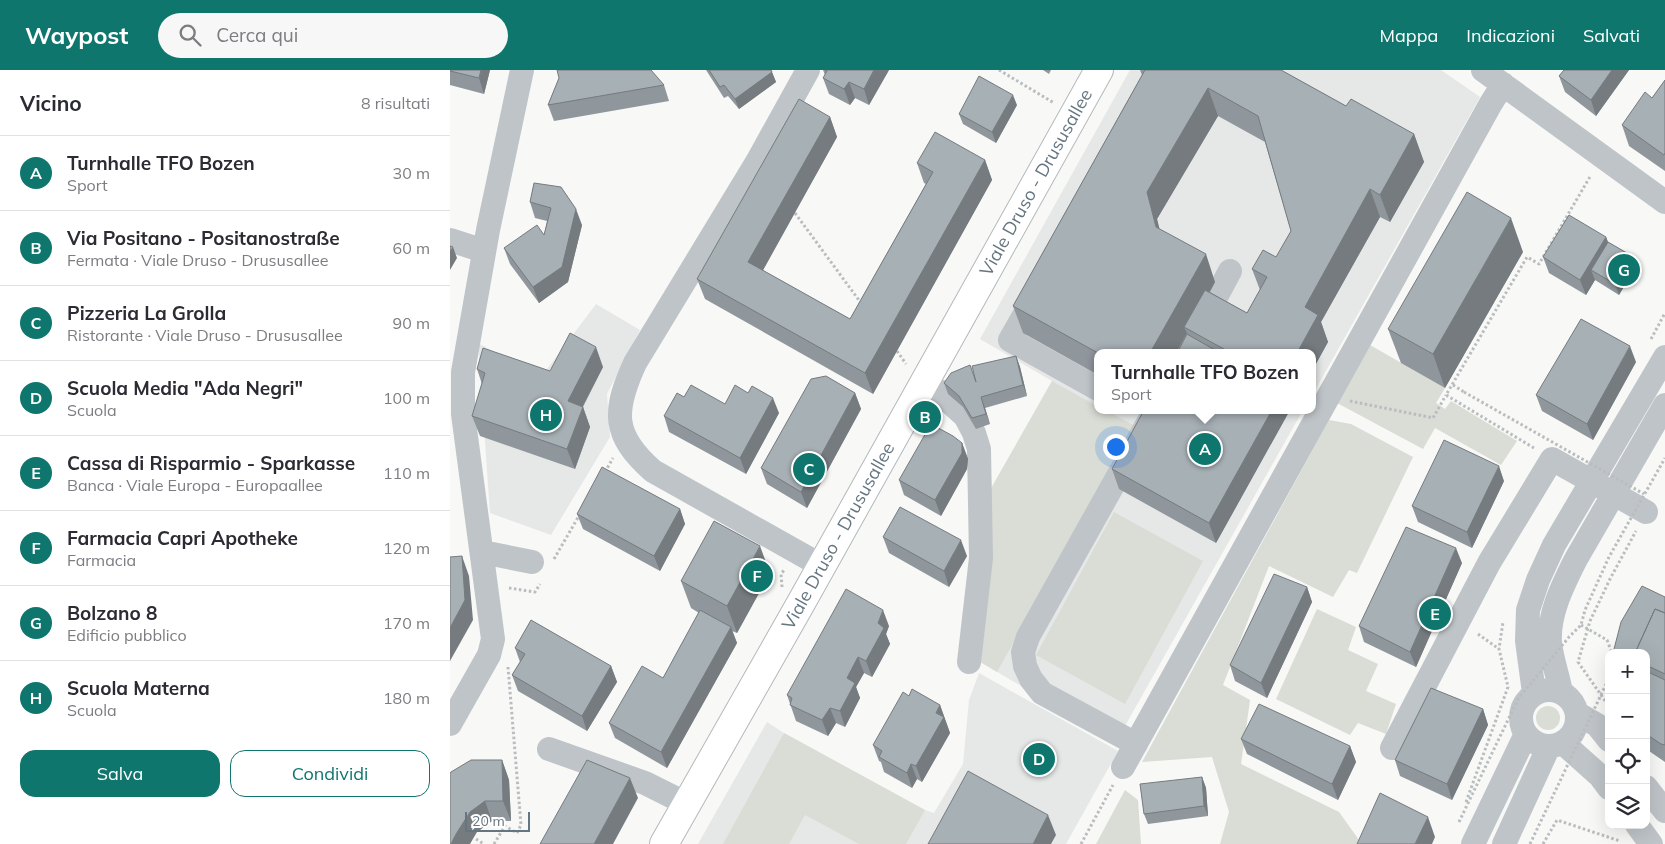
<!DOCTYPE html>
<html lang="it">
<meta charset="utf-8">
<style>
body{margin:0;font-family:Mulish,sans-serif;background:#f7f7f7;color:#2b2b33}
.controls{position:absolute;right:15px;bottom:15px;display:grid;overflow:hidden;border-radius:10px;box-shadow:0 5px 20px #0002}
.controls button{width:45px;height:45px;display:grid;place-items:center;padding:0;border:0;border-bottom:1px solid #e1e1e2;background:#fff;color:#2b2b33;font:25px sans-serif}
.scale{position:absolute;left:15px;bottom:12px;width:65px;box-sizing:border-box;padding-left:5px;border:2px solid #657680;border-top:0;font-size:14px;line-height:18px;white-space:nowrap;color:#657680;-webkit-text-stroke:4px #fff;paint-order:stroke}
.you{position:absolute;left:665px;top:376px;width:18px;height:18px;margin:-12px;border:4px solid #fff;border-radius:50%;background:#1a73e8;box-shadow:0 0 0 8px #1a73e833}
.badge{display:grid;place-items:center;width:32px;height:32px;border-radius:50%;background:#0f766e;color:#fff;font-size:16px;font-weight:700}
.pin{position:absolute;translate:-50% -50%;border:2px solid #fff;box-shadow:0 1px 5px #0006}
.popup{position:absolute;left:644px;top:279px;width:222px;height:65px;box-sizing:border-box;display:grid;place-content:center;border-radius:10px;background:#fff;filter:drop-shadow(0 1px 4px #0005);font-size:16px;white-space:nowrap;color:#7c7c81}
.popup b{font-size:19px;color:#2b2b33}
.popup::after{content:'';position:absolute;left:50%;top:100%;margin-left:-10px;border:10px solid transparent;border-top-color:#fff}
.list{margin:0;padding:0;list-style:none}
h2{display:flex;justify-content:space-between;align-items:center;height:65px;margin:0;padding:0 20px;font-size:21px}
h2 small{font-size:16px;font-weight:400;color:#7c7c81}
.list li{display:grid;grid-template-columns:32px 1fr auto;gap:15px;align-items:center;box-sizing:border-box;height:75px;padding:0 20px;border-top:1px solid #e1e1e2}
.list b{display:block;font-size:19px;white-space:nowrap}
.list p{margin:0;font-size:16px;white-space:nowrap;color:#7c7c81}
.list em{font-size:16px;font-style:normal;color:#7c7c81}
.actions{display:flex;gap:10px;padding:15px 20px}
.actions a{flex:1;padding:11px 0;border:1px solid #0f766e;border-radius:15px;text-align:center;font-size:18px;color:#0f766e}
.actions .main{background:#0f766e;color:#fff}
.icon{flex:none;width:28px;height:28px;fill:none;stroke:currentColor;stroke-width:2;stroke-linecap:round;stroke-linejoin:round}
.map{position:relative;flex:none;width:1215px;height:774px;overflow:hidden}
header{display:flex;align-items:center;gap:30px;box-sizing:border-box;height:70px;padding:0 25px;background:#0f766e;color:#fff}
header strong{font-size:24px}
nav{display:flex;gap:28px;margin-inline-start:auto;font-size:18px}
.search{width:350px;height:45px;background:#f7f7f7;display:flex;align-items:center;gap:12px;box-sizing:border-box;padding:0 18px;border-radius:28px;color:#7c7c81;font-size:19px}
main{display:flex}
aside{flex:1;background:#fff}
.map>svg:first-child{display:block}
.built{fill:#e6e8e7}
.green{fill:#d9ddd5}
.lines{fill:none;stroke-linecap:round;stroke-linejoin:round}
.major-casing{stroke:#b3b9bc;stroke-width:30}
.path{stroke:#babdc0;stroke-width:3;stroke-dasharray:2.5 2.5;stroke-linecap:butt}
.minor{stroke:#bfc4c8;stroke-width:24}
.major{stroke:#fff;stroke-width:28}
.path-bridge{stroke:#babdc0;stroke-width:3;stroke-dasharray:2.5 2.5;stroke-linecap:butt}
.wall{fill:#90979c;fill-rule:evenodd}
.shaded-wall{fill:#757b7f}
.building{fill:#a7b0b5;stroke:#757b7f}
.labels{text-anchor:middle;stroke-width:5;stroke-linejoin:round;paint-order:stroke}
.street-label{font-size:18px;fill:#657680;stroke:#fff}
</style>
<header>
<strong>Waypost</strong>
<div class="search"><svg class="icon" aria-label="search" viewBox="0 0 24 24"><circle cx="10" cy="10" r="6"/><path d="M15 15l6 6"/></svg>Cerca qui</div>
<nav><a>Mappa</a><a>Indicazioni</a><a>Salvati</a></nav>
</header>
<main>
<aside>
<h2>Vicino<small>8 risultati</small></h2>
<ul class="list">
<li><span class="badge">A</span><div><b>Turnhalle TFO Bozen</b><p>Sport</p></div><em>30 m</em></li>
<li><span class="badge">B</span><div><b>Via Positano - Positanostraße</b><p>Fermata · Viale Druso - Drususallee</p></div><em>60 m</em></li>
<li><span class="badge">C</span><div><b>Pizzeria La Grolla</b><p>Ristorante · Viale Druso - Drususallee</p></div><em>90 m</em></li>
<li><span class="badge">D</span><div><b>Scuola Media &quot;Ada Negri&quot;</b><p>Scuola</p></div><em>100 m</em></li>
<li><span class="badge">E</span><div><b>Cassa di Risparmio - Sparkasse</b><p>Banca · Viale Europa - Europaallee</p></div><em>110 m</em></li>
<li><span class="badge">F</span><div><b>Farmacia Capri Apotheke</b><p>Farmacia</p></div><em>120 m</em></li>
<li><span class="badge">G</span><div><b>Bolzano 8</b><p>Edificio pubblico</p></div><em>170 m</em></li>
<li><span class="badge">H</span><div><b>Scuola Materna</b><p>Scuola</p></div><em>180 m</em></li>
</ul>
<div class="actions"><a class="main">Salva</a><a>Condividi</a></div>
</aside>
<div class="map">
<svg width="1215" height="774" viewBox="0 0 1215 774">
<rect width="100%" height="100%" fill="#f8f8f6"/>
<path class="built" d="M 680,0 L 991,0 L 1030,27 L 863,324 L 862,283 L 648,283 L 648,340 L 853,340 L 666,672 L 527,590 L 539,422 L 602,311 L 530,269 Z
M 146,234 L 190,260 L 157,324 L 160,367 L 101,465 L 40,443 L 28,273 L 91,307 Z
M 529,603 L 668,681 L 616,774 L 248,774 L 317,652 L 334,663 L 475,740 L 484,743 L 513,694 L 519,630 Z"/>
<path class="green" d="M 920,275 L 995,318 L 986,333 L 995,339 L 1001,331 L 1067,371 L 1051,395 L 985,358 L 973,379 L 887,333 Z
M 602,311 L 647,336 L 648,340 L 656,340 L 685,356 L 547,602 L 527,590 L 539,422 Z
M 879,350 L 901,354 L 963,387 L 907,503 L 899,500 L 883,527 L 819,496 L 773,615 L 800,630 L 791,694 L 889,742 L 909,770 L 907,774 L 770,774 L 779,742 L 762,687 L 692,692 Z
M 664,442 L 753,491 L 675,634 L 586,585 Z
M 867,539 L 906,557 L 898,580 L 928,594 L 916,621 L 946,634 L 936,664 L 908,653 L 900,665 L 826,629 Z
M1086 648a12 12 0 1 1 24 0a12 12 0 1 1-24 0Z
M 334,663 L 475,740 L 456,774 L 409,774 L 355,745 L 339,774 L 273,774 Z
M 675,720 L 688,730 L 691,774 L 646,774 Z"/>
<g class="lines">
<defs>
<g id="major">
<path id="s1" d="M 214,774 L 351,533 L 649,0"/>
</g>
</defs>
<use href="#major" class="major-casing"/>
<path class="path" d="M 549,0 L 604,33
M 345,143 L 411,233
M 1201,269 L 1215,243
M 447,281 L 456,294
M 1003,315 L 1014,322
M 900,331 L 983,348 L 996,325
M 1084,378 L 996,325 L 1077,187 L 1089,194 L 1141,105
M 155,402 L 163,388
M 104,489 L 130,444
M 332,517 L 331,504 L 335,499
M 59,518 L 85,522 L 90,514
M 1028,564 L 1049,579
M 1158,635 L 1128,592 L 1140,551 L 1160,509 L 1186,461
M 1016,732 L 1058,617 L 1049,579 L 1053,552
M 26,769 L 34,774
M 44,774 L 55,756 L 67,763 L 71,755 L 58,597
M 631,774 L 663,715
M 1093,774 L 1107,750 L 1170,771"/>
<path class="minor" d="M 358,0 L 307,92 L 185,293 C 163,341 162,365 203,401 L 372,496
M 1033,0 L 1215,132
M 0,170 L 34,181
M 585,226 L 560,270 L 648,319
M 736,283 L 780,201
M 474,313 L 493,323 L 498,331 L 515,346 L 524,363 L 529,379 L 531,488 L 519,592
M 32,482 L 82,492
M1071 648a28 28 0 1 1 56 0a28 28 0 1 1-56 0Z
M 1111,622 C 1108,606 1102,590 1100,573 C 1098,544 1113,515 1126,489 L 1215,335
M 1084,623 L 1077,571 L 1078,540 L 1088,510 L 1104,475 L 1215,287
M 1128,644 L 1147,655 L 1159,670
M 0,654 L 39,585 L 43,569 L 13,344 L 13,302 L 38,160 L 72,0
M 1113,673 L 1150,706 L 1159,718
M 686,674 L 592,623 L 581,609 L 575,596 L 573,582 L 578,567 L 705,340
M 942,678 L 1039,493 L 1102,389 L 1196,442
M 99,679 L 195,713 L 237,734
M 673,697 L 1040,35 L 1053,14
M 1196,717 L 1215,741
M 1187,755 L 1201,774
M 1023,774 L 1076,664
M 1054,774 L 1099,676"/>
<use href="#major" class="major"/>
<path class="path-bridge" d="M 1014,322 L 1194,424
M 1131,555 L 1157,570 L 1162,583
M 1009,752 L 1068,629 L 1119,567 L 1131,555 L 1135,540 L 1159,487 L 1215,388
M 1080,774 L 1159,608"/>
</g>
<path class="wall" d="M 0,0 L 40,0 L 34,24 L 0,15 Z
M 256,0 L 321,0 L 326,12 L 289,39 L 278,26 L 274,28 Z
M 373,0 L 439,0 L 419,35 L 405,28 L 400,35 L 379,24 L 373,8 L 375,5 Z
M 593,0 L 601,0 L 599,4 Z
M 690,0 L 831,0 L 896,36 L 964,64 L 974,92 L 940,152 L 930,147 L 871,252 L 878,272 L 862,301 L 862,283 L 727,283 L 737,264 L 737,263 L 726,283 L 648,283 L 648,305 L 573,263 L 563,236 L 692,5 ZM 768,46 L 815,72 L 841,161 L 826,187 L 802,199 L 810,220 L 797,243 L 760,222 L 765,212 L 709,159 L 707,149 Z
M 1114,0 L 1179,0 L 1146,46 L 1115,22 L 1109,6 Z
M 109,8 L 214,15 L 219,31 L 104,51 L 98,35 Z
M 1215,10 L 1215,101 L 1179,76 L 1172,55 L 1202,28 Z
M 567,35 L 546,73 L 513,54 L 509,44 Z
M 380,47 L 387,67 L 312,200 L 400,249 L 476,114 L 474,113 L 467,93 L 535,90 L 542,110 L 423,324 L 255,229 L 247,209 Z
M 84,113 L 132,155 L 118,212 L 89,233 L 60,194 L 54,178 L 94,165 L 97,151 L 85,148 L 80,132 Z
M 1156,167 L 1158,172 L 1182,186 L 1186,196 L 1169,225 L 1145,210 L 1136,225 L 1099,203 L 1093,187 Z
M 1073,182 L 995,318 L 951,293 L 938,259 Z
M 566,286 L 570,297 L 577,326 L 535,338 L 540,354 L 526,359 L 513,337 L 498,324 L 494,313 L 525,310 Z
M 1186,292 L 1143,370 L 1092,341 L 1086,325 Z
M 153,297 L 133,337 L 140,357 L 125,399 L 30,366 L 22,346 L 32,314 L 27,299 L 100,301 Z
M 298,323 L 329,343 L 296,404 L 219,362 L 214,346 L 234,327 L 275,334 Z
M 405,323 L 411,339 L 357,438 L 317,414 L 311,398 Z
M 840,340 L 766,473 L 669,419 L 662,399 Z
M 512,373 L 518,389 L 517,399 L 491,446 L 454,425 L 449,410 Z
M 1054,411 L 1022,478 L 968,452 L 962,436 Z
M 230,439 L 235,454 L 210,501 L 133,459 L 127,444 Z
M 433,467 L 517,486 L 499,517 L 439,483 Z
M 1012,493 L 966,597 L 914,572 L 909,556 Z
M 320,503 L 287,563 L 282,561 L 287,573 L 217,698 L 165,668 L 159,653 L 213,608 L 249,543 L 241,538 L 231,511 Z
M 857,517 L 862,532 L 817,628 L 785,611 L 780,595 Z
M 1215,527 L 1215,692 L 1196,679 L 1196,583 Z
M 439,556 L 436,564 L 440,574 L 422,607 L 414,603 L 406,617 L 410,628 L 395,657 L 386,653 L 378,666 L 346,651 L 337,625 Z
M 65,578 L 161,596 L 167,612 L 137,661 L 68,621 L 62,605 L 70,592 Z
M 459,626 L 490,635 L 500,663 L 472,712 L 467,709 L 462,718 L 434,702 L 431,692 L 429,691 L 423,675 Z
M 1033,639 L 1038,655 L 1002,730 L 950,706 L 945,690 Z
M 791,669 L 900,676 L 906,692 L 888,730 L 797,684 Z
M 52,690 L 59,710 L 61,751 L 42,751 L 27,762 L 0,774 Z
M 752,707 L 756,718 L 758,746 L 698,754 L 694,744 Z"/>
<path class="shaded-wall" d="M 31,0 L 40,0 L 34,24 L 29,8 Z
M 424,0 L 439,0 L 419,35 L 414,19 Z
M 1162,0 L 1179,0 L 1146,46 L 1141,30 Z
M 322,2 L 326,12 L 289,39 L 285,29 Z
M 399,12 L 405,28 L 400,35 L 394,19 Z
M 758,18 L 768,46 L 707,149 L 716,184 L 706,157 L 697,122 Z
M 563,25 L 567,35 L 546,73 L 542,62 Z
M 380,47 L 387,67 L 306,213 L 298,192 Z
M 964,64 L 974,92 L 940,152 L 930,125 Z
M 535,90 L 542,110 L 423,324 L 415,303 Z
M 920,119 L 930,147 L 871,252 L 878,272 L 862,301 L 862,283 L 847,283 L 855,237 Z
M 126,139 L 132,155 L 118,212 L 89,233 L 83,217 Z
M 1061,148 L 1073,182 L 995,318 L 983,284 Z
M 1156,167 L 1162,183 L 1141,200 L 1145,210 L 1136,225 L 1130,210 Z
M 3,177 L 7,188 L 0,200 L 0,182 Z
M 756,184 L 765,212 L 739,259 L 734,257 L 737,263 L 726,283 L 700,283 Z
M 1182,186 L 1186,196 L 1169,225 L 1165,214 Z
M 1180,276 L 1186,292 L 1143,370 L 1137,354 Z
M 146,277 L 153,297 L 125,351 L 118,331 Z
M 566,286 L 570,297 L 577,326 L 573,315 Z
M 405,323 L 411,339 L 357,438 L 351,422 Z
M 531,327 L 535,338 L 540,354 L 536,344 Z
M 323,328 L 329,343 L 296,404 L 290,388 Z
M 133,337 L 140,357 L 125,399 L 117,379 Z
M 822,340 L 840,340 L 766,473 L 759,453 Z
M 512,373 L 518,389 L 517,399 L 491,446 L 485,430 Z
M 1049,396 L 1054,411 L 1022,478 L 1017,462 Z
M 230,439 L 235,454 L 210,501 L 204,486 Z
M 511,470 L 517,486 L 499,517 L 494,501 Z
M 310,476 L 320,503 L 287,563 L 277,536 Z
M 1006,478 L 1012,493 L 966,597 L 960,582 Z
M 12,486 L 19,506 L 23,550 L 0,591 L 0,558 Z
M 857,517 L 862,532 L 817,628 L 811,613 Z
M 433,540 L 439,556 L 436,564 L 440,574 L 422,607 L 416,591 L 428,553 Z
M 281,557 L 287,573 L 217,698 L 211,682 Z
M 408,587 L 414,603 L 406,617 L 410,628 L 395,657 L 390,641 L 397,608 Z
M 161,596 L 167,612 L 137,661 L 132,646 Z
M 490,635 L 500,663 L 472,712 L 466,696 L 486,643 Z
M 380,638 L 386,653 L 378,666 L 372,650 Z
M 1033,639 L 1038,655 L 1002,730 L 997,714 Z
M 900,676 L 906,692 L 888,730 L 882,714 Z
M 52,690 L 59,710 L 61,751 L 53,731 Z
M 461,694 L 467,709 L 462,718 L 457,703 Z
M 752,707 L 756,718 L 758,746 L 754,736 Z
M 180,708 L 188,728 L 163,774 L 144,774 Z
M 35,731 L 42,751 L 27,762 L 20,774 L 1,774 L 6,764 L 20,742 Z
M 598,745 L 606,765 L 601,774 L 583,774 Z
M 978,747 L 985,767 L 982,774 L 965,774 Z"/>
<path class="building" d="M 0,0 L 31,0 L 29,8 L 0,1 Z
M 107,0 L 201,0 L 214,15 L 98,35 L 109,8 Z
M 259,0 L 321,0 L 322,2 L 285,29 L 274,15 L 270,17 Z
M 375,0 L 424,0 L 414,19 L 399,12 L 394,19 L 373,8 L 377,1 Z
M 695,0 L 831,0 L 896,36 L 901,29 L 964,64 L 930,125 L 920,119 L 855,237 L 868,245 L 847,283 L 781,283 L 734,257 L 755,220 L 797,243 L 817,207 L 802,199 L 813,180 L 826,187 L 841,161 L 808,46 L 758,18 L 697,122 L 706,157 L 756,184 L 700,283 L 648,283 L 563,236 Z
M 1114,0 L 1162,0 L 1141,30 L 1109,6 Z
M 529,6 L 563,25 L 542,62 L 509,44 Z
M 1215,10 L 1215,83 L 1214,85 L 1172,55 L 1195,22 L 1202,28 Z
M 349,29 L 380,47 L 298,192 L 400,249 L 483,102 L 467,93 L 485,62 L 535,90 L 415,303 L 247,209 Z
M 84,113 L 111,117 L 126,139 L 112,197 L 83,217 L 54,178 L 87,155 L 94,165 L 101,138 L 80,132 Z
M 1017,122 L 1061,148 L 983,284 L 938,259 Z
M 1119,145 L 1156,167 L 1130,210 L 1093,187 Z
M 1158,172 L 1182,186 L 1165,214 L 1141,200 Z
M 0,176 L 3,177 L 0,182 Z
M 1131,249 L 1180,276 L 1137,354 L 1086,325 Z
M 120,263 L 146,277 L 118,331 L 133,337 L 117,379 L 22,346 L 35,303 L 27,299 L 33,278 L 100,301 Z
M 737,264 L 770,283 L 727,283 Z
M 566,286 L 573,315 L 531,327 L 536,344 L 522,348 L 509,326 L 494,313 L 501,303 L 520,295 L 526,312 L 522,296 Z
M 376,306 L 405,323 L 351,422 L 311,398 L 361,309 Z
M 241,315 L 275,334 L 285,315 L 298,323 L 302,316 L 323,328 L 290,388 L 214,346 L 227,323 L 234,327 Z
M 694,340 L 822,340 L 759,453 L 662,399 Z
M 481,354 L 503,366 L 512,373 L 512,383 L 485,430 L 449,410 Z
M 994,370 L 1049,396 L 1017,462 L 962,436 Z
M 152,397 L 230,439 L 204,486 L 127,444 Z
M 450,437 L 511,470 L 494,501 L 433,467 Z
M 264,451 L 310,476 L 277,536 L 231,511 Z
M 956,457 L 1006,478 L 960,582 L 909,556 Z
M 12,486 L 15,530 L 0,558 L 0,487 Z
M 824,504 L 857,517 L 811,613 L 780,595 Z
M 1192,516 L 1215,527 L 1215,543 L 1205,539 L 1185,583 L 1163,583 L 1171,552 Z
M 396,519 L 433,540 L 428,553 L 434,558 L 416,591 L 408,587 L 397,608 L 405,613 L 390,641 L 380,638 L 372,650 L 340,635 L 342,628 L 337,625 Z
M 1205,539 L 1215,543 L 1215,604 L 1196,595 L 1196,583 L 1185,583 Z
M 250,540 L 281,557 L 211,682 L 159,653 L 192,596 L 213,608 Z
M 81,550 L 161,596 L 132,646 L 62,605 L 75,584 L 65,578 Z
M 1196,601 L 1215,610 L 1215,675 L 1211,674 L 1196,664 Z
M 981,618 L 1033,639 L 997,714 L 945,690 Z
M 462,619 L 490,635 L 486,643 L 494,647 L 466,696 L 461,694 L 457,703 L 429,687 L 432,681 L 423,675 L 453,622 L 459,626 Z
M 809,634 L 900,676 L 882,714 L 791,669 Z
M 21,690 L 52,690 L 53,731 L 35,731 L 20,742 L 6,764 L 1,774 L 0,774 L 0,703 L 1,702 Z
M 137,690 L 180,708 L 144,774 L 90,774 Z
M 518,701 L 598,745 L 583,774 L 478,774 Z
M 752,707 L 754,736 L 694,744 L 690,714 Z
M 930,723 L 978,747 L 965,774 L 907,774 Z"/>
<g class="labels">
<g class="street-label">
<text dy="6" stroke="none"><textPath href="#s1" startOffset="759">Viale Druso - Drususallee</textPath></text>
<text dy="6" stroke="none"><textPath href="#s1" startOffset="354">Viale Druso - Drususallee</textPath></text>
</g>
</g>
</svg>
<div class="controls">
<button>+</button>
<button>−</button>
<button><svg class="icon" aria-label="locate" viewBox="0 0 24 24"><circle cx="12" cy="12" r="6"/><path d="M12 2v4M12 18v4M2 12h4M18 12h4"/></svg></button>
<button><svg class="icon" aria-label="layers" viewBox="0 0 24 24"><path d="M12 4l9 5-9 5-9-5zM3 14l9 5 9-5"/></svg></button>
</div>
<div class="scale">20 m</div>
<div class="you"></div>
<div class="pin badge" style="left:755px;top:379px">A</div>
<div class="popup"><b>Turnhalle TFO Bozen</b>Sport</div>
<div class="pin badge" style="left:475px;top:347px">B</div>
<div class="pin badge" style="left:359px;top:399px">C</div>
<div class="pin badge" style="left:589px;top:689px">D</div>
<div class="pin badge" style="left:985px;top:544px">E</div>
<div class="pin badge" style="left:307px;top:506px">F</div>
<div class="pin badge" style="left:1174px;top:200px">G</div>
<div class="pin badge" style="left:96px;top:345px">H</div>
</div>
</main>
